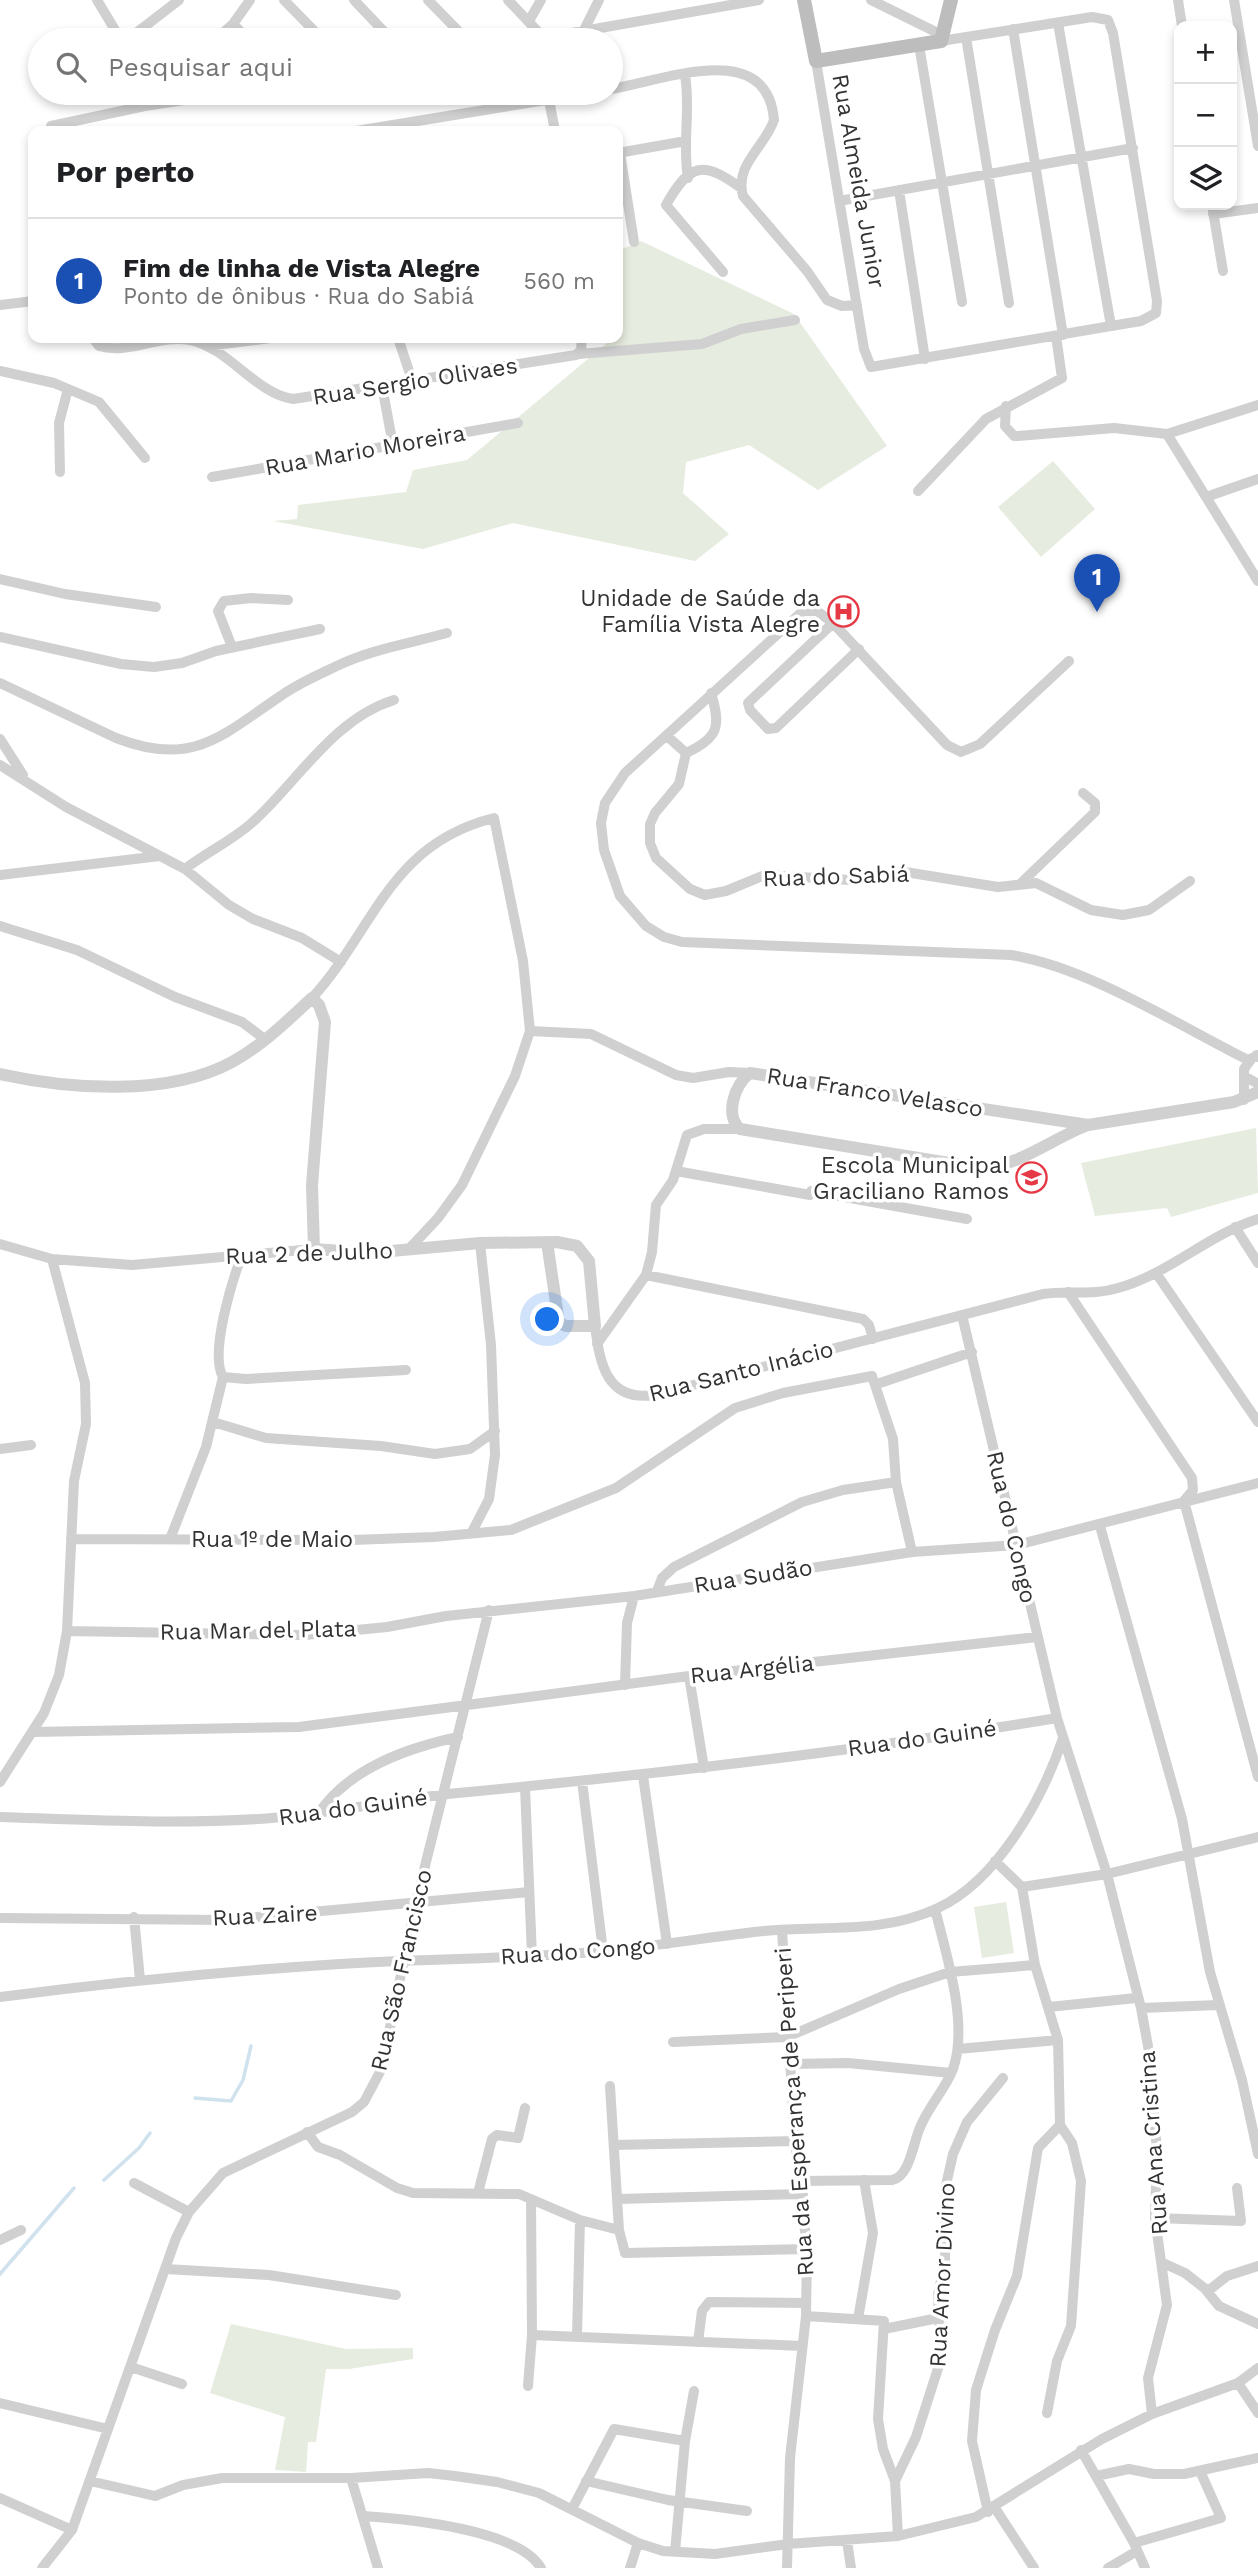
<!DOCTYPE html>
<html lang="pt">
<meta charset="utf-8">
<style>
body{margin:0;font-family:"Work Sans",sans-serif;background:#f2f2f2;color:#202124}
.controls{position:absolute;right:21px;top:21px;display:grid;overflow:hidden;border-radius:14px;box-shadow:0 4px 10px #0003}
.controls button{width:63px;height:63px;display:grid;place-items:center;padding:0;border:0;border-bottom:2px solid #e0e0e0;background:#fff;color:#202124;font:35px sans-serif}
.you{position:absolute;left:548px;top:1320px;width:24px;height:24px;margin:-18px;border:5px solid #fff;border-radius:50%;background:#1a73e8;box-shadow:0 0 0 10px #1a73e833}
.badge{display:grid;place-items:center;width:46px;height:46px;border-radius:50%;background:#ea580c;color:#fff;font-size:23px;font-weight:700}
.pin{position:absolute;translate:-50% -58px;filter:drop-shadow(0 2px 4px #0008)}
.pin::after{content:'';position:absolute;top:37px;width:24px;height:21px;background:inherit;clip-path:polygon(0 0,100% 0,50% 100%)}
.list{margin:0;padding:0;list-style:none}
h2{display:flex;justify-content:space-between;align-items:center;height:91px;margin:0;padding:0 28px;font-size:30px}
h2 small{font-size:23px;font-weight:400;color:#757577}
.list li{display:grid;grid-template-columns:46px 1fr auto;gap:21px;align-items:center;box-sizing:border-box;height:126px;padding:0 28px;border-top:2px solid #e0e0e0}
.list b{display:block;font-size:26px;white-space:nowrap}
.list p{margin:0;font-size:23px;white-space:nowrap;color:#757577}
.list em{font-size:23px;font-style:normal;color:#757577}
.icon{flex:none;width:38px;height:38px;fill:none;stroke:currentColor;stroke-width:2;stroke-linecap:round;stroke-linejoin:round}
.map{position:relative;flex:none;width:1258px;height:2568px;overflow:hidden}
.search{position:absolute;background:#fff;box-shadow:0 4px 10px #0003;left:28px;top:28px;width:595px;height:77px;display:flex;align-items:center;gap:18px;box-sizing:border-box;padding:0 24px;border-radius:38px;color:#757577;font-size:26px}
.panel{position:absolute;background:#fff;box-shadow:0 4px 10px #0003;left:28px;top:126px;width:595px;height:217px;border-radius:14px}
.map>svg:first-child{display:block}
.green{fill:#e6ecdf}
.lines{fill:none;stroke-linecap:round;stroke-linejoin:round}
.stream{stroke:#cfe2ee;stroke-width:3.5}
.minor{stroke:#d0d0d0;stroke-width:10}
.tertiary{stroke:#d0d0d0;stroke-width:12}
.secondary{stroke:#bdbdbd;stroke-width:14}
.labels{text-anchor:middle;stroke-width:7;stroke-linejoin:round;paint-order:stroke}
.street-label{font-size:23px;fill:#333;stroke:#fff}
.poi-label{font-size:23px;fill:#333;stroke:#fff;text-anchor:end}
</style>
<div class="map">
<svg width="1258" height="2568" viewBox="0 0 1258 2568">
<rect width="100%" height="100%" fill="#fff"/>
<path class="green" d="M 641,241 L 794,314 L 887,446 L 818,490 L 749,445 L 686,462 L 683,493 L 729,534 L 695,561 L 513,523 L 423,549 L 273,521 L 297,519 L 298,505 L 406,492 L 413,470 L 467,460 L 613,338 L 618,338 L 618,251 Z
M 1053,461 L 1095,509 L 1041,557 L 998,507 Z
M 1256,1128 L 1258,1193 L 1171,1217 L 1167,1208 L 1095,1216 L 1081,1163 Z
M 1006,1902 L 1014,1953 L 982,1958 L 974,1907 Z
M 231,2324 L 346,2349 L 413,2348 L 413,2359 L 349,2369 L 326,2369 L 316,2442 L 308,2442 L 306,2472 L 275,2470 L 285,2417 L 210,2393 Z"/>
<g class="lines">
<path class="stream" d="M 195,2098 L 231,2101 L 243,2080 L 251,2046
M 104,2180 L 139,2148 L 150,2133
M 0,2274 L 74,2188"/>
<path class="minor" d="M 97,0 L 121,40
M 284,0 L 323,40
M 354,0 L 392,40
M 428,0 L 467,40
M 508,0 L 544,38
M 871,0 L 942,35
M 1178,0 L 1182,26
M 1234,0 L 1258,146
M 529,21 L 541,0
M 1058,23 L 1111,326
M 233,24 L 249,40
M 1013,29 L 1063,335
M 584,30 L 599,0
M 966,37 L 1009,303
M 127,40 L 179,0
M 215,40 L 233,24 L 250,0
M 532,40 L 759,0
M 919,45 L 962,302
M 816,61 L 864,349 L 871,367 L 1111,326 L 1141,321 L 1156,313 L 1157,301 L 1113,33 L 1108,20 L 1092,17 L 941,41
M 685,75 C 691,110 682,143 688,178
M 611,89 C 663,81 767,37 774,120 C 765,147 734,165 743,196 L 807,271 L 827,300 L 842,306 L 857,305
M 549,100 L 555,131
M 51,126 L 145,106 L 229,93
M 356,131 L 589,93
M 618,153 L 686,141
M 620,153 L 634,242
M 899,190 L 925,359
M 839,201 L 1133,148
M 1212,205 L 1223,271
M 1213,214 L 1258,208
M 723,272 L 666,205 C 690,162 704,161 741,188
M 0,305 L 33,301
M 93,338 L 99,346 C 128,355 160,334 190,340 C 229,348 256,394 293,399 L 576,355 L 581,350 L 582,338
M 398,338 L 412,380
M 207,346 L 271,338
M 579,354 L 702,344 L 741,329 L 795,320
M 0,371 L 54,383 L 99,402 L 145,458
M 382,386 L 393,445
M 1006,406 L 1005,426 L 1014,436 L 1018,436 L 1114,428 L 1167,434 L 1258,405
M 1167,434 L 1258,581
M 60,472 L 59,423 L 68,389
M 212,477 L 518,423
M 918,491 L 986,419 L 1062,378 L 1056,336
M 1206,497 L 1258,479
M 0,579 L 65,594 L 156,607
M 833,623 L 748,703 L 750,710 L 768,729 L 776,728 L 859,649
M 0,637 L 121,664 L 154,667 L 182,663 L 216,651 L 320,629
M 232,647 L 218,611 L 224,601 L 251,598 L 288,600
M 1069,661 L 980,744 L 961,752 L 947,745 L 833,623 L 817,611 L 803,611 L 625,773 L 605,803 L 601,823 L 604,850 L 620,896 L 646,926 L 664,937 L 682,942 L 1011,955 C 1087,967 1178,1025 1248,1060
M 0,683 L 116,738 C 193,768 221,736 282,695 C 299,683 320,674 339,665 C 373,649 411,643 447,633
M 667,736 L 686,753 L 679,784 L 655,813 L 650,824 L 650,843 L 656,858 L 690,889 L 705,895 L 726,891 L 765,875 L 850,880 L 899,871 L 998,887 L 1036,883 L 1091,910 L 1123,915 L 1149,910 L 1190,881
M 0,739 L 23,775
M 686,753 C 719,738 721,726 711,693
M 0,765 L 66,807 L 185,869 L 229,905 L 253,919 L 302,938 L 341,962
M 185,869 C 208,851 236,839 256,819 C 299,779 335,718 394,700
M 0,875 L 160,856
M 1021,883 L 1095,812 L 1095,803 L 1083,793
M 0,926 L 77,950 L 175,997 L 242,1022 L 266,1040
M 312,998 C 375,929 389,844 494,818 L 523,961 L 530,1031 L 515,1076 L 462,1185 L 438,1218 L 409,1249
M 530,1031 L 591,1034 L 676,1075 L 693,1078 L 729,1072 L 750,1073
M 1246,1077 L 1258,1084
M 1244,1100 L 1244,1069 L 1252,1058
M 676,1171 L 810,1195
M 811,1191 L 967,1219
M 1235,1227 L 1258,1263
M 0,1244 L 52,1259 L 132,1265 L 314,1249
M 242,1254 C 233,1279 209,1353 223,1377 L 246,1379 L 406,1370
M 1156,1273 L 1258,1422
M 646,1275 L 863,1319 L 869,1325 L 873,1339
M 1068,1292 L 1192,1478 L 1193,1490 L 1184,1501 L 1258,1777
M 962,1315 L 1057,1718 L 1107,1874 L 1141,2008 L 1150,2057 L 1157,2153 L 1155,2218 L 1167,2305 L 1148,2378 L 1152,2414
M 595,1326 C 600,1365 607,1402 655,1395 L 1043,1294 C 1068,1290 1093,1296 1118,1288 C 1169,1274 1207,1235 1258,1219
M 597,1344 L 646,1275 L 652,1252 L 656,1205 L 673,1180 L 687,1135 L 704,1129 L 740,1129
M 877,1384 L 972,1352
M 213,1422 L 266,1438 L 381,1446 L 435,1454 L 470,1449 L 495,1431
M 0,1449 L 31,1445
M 1100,1526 L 1182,1819 L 1210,1972 L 1242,2080 L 1258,2154
M 472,1532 L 489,1499 L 495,1455 L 491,1345 L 480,1243
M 71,1539 L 352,1540 L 434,1537 L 511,1530 L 616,1488 L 735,1408 L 783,1393 L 872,1376 L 893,1439 L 896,1482 L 912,1552
M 170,1539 L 206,1447 L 223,1377
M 657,1591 L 662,1578 L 674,1567 L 802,1502 L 843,1490 L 896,1482
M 67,1631 L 305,1635 L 387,1627 L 446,1616 L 634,1596 L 912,1552 L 1017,1545 L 1258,1483
M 689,1676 L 704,1768
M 625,1685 L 627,1623 L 634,1596
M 33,1732 L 299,1727 L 689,1676 L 1037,1637
M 643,1776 L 667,1944
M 582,1781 L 603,1951
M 0,1782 L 44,1713 L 59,1675 L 67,1631 L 74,1481 L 86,1424 L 85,1383 L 52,1259
M 525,1787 L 532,1956
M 319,1813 C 349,1768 407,1748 458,1737
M 0,1817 C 90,1820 183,1825 272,1818 C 335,1813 396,1799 458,1793 C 658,1774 858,1751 1057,1718
M 995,1861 L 1022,1887
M 1022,1887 L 1035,1965 L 1058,2040 L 1060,2125 L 1072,2143 L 1081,2181 L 1071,2326 L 1057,2361 L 1047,2413
M 1022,1887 L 1107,1874 L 1258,1837
M 134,1917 L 140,1980
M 0,1918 L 225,1920 L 529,1892
M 782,1930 L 795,2141 L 807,2249 L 806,2316 L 790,2458 L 787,2568
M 0,1997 C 108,1983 216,1972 325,1965 C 418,1958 511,1960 604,1951 C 654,1946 704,1938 754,1932 C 816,1924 879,1936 938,1908 C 998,1880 1043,1798 1063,1738
M 1049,2007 L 1136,1998
M 1141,2008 L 1218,2005
M 673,2042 L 787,2037 L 899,1989 L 950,1972 L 1035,1965
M 958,2049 L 1058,2040
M 789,2064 L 848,2063 L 951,2073
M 610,2086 L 619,2230 L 625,2253 L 807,2249
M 307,2132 L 318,2147 L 340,2155 L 397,2188 L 413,2193 L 519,2194 L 580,2220 L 619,2230
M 614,2145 L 795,2141
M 801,2181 L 892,2180 C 909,2177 913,2145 919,2130 C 927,2108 945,2090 953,2069 C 969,2024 946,1954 935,1909
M 134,2183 L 189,2212
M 478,2193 L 492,2139 L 497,2135 L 518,2138 L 525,2108
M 618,2199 L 803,2194
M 1155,2218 L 1241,2221 L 1237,2188
M 0,2240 L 21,2230
M 1163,2263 L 1185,2273 L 1208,2291 L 1227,2276 L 1258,2266
M 166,2269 L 269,2275 L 396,2295
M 1206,2290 L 1219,2306 L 1258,2324
M 806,2316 L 884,2321 L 878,2419 L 883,2449 L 895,2481 L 916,2437 L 941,2359 L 938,2295 L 945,2261 L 946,2185 L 953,2154 L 967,2122 L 1003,2078
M 858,2319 L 873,2233 L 864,2180
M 884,2329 L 938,2318
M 532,2335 L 802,2346
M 577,2336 L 580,2220
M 698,2342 L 702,2311 L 709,2302 L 806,2303
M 131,2367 L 182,2384
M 1238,2383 L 1258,2413
M 528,2386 L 532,2335 L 531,2199
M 0,2403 L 108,2429
M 1081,2450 L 1134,2543 L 1145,2568
M 1096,2476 L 1129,2469 L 1154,2474 L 1184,2474 L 1258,2458
M 351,2478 L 378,2568
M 90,2481 L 155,2496 L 183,2485 L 222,2478 L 351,2478 L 428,2473 L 455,2476 L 497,2482 L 539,2493 L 638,2543 L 663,2551 L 715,2554 L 788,2544 L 898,2536 L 976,2517 L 1102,2439 L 1152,2414 L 1238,2383 L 1258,2368
M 586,2481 L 668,2500 L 747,2511
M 895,2481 L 898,2536
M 0,2498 L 72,2530
M 995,2508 L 1034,2568
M 572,2509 L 614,2429 L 685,2441
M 988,2512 L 972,2441 L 976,2390 L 995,2330 L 1017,2276 L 1038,2148 L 1060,2125
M 363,2516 C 407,2519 518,2529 541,2568
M 847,2541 L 851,2568
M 1134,2543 L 1221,2518 L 1200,2471
M 675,2552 L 685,2441 L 694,2391
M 42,2568 L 72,2530 L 176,2238 L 189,2212 L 223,2173 L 352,2112 L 364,2102 L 381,2070 L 416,1902 L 489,1610
M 630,2568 L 638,2543
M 1108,2568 L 1137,2551"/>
<path class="tertiary" d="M 1257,1056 L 1258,1056
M 0,1074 C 69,1089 168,1097 232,1062 C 263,1045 287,1021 312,998 L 319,1005 L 325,1022 L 312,1185 L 314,1249 L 369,1253 L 480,1243 L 557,1242 L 577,1246 L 589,1261 L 595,1326 L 566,1326 L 559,1323 L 547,1242
M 1088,1125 C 1053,1138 1016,1168 980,1168 L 740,1129 C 724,1115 735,1084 750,1073 L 1088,1125 L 1234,1102 L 1258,1092"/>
<path class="secondary" d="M 804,0 L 816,61 L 941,41 L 951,0"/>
</g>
<defs>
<symbol id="hospital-ring" viewBox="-11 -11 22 22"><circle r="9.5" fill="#fff" stroke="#e63946" stroke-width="1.5"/><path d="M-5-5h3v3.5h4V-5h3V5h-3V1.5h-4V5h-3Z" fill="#e63946"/></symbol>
<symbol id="school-ring" viewBox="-11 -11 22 22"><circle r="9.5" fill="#fff" stroke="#e63946" stroke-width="1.5"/><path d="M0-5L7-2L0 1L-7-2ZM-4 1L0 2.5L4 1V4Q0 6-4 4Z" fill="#e63946"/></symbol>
</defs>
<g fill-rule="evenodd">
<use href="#hospital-ring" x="826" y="594" width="35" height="35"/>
<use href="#school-ring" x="1014" y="1160" width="35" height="35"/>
</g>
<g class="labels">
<g class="street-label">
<text transform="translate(859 181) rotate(80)" y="8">Rua Almeida Junior</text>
<text transform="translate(415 381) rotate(-9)" y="8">Rua Sergio Olivaes</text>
<text transform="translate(365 450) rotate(-10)" y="8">Rua Mario Moreira</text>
<text transform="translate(836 876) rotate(-2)" y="8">Rua do Sabiá</text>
<text transform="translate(875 1092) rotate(9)" y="8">Rua Franco Velasco</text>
<text transform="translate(309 1253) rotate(-2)" y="8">Rua 2 de Julho</text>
<text transform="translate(741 1371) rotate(-14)" y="8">Rua Santo Inácio</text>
<text transform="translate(1012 1527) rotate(77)" y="8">Rua do Congo</text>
<text x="272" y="1547">Rua 1º de Maio</text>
<text transform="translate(753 1576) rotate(-9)" y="8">Rua Sudão</text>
<text transform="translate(258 1630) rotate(-1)" y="8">Rua Mar del Plata</text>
<text transform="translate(752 1669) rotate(-6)" y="8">Rua Argélia</text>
<text transform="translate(922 1738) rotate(-8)" y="8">Rua do Guiné</text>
<text transform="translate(353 1807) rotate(-8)" y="8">Rua do Guiné</text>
<text transform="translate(265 1915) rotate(-3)" y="8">Rua Zaire</text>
<text transform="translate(578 1951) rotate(-4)" y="8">Rua do Congo</text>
<text transform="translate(401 1970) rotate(-77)" y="8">Rua São Francisco</text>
<text transform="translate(794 2112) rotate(-94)" y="8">Rua da Esperança de Periperi</text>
<text transform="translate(1153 2143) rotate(-94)" y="8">Rua Ana Cristina</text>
<text transform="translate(942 2275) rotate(-87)" y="8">Rua Amor Divino</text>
</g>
<g class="poi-label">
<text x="820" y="606">Unidade de Saúde da<tspan x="820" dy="26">Família Vista Alegre</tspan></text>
<text x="1009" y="1173">Escola Municipal<tspan x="1009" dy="26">Graciliano Ramos</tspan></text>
</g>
</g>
</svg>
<div class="controls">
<button>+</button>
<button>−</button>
<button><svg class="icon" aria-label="layers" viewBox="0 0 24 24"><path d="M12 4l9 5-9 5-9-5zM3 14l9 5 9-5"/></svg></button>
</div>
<div class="you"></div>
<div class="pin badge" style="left:1097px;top:612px;background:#1a4fb4">1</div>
<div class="search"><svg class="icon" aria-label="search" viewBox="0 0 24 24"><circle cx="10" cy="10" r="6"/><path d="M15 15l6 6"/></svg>Pesquisar aqui</div>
<section class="panel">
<h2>Por perto<small></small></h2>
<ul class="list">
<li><span class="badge" style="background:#1a4fb4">1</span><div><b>Fim de linha de Vista Alegre</b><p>Ponto de ônibus · Rua do Sabiá</p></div><em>560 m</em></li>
</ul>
</section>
</div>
